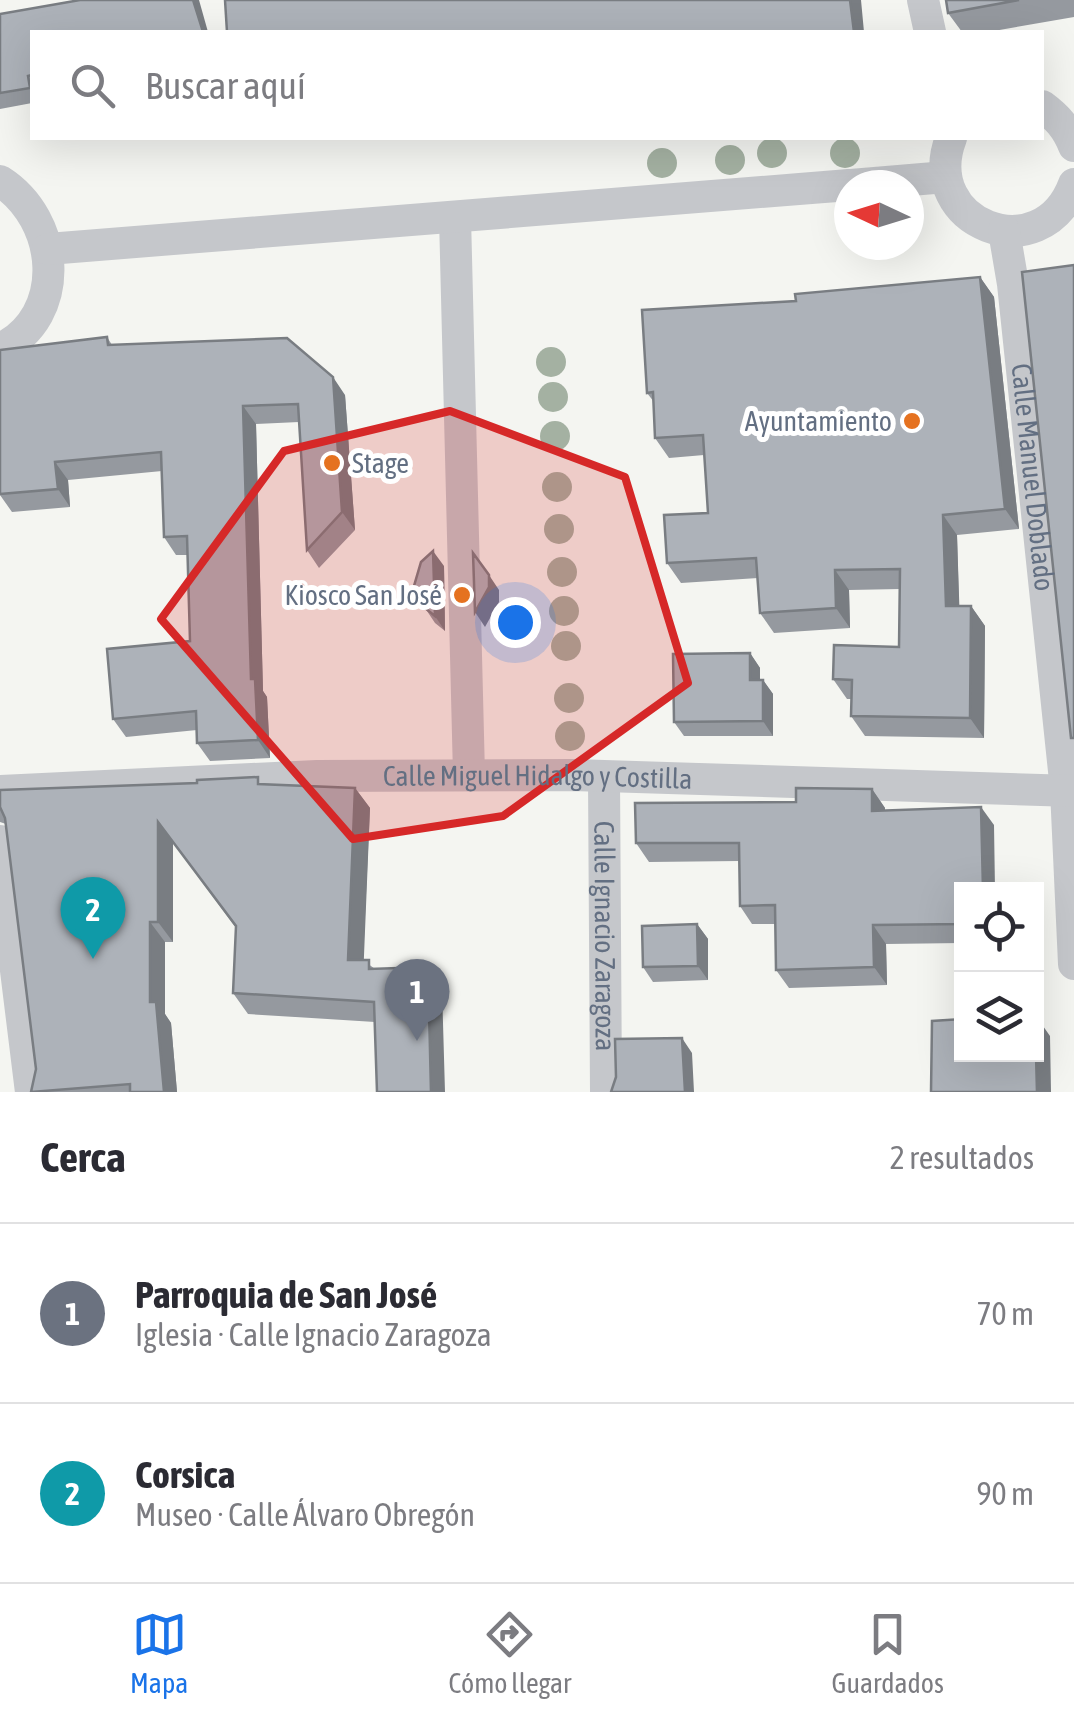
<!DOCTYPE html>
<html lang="es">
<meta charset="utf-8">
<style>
body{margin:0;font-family:"Asap Condensed",sans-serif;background:#f7f7f7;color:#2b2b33}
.controls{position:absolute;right:30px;bottom:30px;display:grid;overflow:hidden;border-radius:0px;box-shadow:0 10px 40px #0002}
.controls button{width:90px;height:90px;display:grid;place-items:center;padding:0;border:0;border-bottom:2px solid #e1e1e2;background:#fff;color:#2b2b33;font:50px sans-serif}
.compass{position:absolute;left:834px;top:170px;width:90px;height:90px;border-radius:50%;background:#fff;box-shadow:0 10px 40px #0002;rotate:274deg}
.you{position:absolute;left:515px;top:622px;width:35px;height:35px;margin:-25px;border:8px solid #fff;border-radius:50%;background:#1a73e8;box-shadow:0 0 0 15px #1a73e833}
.badge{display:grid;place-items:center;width:65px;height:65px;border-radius:50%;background:#1a73e8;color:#fff;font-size:32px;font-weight:700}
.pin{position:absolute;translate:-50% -82px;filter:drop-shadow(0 2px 5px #0008)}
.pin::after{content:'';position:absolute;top:52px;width:35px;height:30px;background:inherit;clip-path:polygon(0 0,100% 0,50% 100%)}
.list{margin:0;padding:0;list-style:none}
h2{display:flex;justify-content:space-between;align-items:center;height:130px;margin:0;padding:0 40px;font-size:42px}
h2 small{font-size:32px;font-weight:400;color:#7c7c81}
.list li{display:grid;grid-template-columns:65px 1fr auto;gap:30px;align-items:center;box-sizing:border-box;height:180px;padding:0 40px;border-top:2px solid #e1e1e2}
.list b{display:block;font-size:38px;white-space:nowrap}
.list p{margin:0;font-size:32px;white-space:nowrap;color:#7c7c81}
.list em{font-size:32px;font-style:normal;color:#7c7c81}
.icon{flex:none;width:55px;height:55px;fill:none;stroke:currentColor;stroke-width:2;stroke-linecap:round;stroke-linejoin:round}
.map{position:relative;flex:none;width:1074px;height:1092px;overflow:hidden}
.search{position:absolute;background:#fff;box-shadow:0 10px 40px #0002;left:30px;right:30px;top:30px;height:110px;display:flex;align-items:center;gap:25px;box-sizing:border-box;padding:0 35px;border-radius:0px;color:#7c7c81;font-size:38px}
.sheet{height:490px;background:#fff}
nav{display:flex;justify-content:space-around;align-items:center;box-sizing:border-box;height:140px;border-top:2px solid #e1e1e2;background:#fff;font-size:28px;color:#7c7c81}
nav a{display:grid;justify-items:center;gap:5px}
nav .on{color:#1a73e8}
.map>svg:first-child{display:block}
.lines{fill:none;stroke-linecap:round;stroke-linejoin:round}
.street{stroke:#c5c7cb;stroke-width:32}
.tree{fill:#a4b1a2}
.wall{fill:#95999f}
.shaded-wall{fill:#797d82}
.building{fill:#adb2b9;stroke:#797d82;stroke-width:2.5}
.marked{fill:#d62828;fill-opacity:0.2;stroke:#d62828;stroke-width:8;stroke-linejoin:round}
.poi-dot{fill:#e57220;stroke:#fff;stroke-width:4}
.labels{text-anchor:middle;stroke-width:10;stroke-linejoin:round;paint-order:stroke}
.poi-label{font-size:28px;fill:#636f82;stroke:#fff;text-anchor:end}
.street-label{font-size:28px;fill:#636f82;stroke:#fff}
</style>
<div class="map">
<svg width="1074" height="1092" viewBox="0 0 1074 1092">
<rect width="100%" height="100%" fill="#f4f5f1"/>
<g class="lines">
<g class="street">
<path d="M 923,0 L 930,32"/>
<path d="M 1042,106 C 1057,117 1067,128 1074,146"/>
<path d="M 951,138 C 918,224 1041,272 1074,184"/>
<path d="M 0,181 C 60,219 69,316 0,349"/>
<path d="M 851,185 L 946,177"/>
<path d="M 455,217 L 469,775"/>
<path id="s1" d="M 1004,231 L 1013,284 L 1066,790 L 1074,964"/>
<path d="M 48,249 L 849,185"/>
<path id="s2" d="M 604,778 L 606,1092"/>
<path id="s3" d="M 0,791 L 317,776 L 573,775 L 1074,791"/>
<path d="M 0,841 L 31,1092"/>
</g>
</g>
<g class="tree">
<circle cx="772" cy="153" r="15"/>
<circle cx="845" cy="153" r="15"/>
<circle cx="730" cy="160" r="15"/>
<circle cx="662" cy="163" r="15"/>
<circle cx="551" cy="362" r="15"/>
<circle cx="553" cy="397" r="15"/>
<circle cx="555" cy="436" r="15"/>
<circle cx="557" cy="487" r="15"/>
<circle cx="559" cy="529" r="15"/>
<circle cx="562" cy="572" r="15"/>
<circle cx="564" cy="611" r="15"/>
<circle cx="566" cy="646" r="15"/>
<circle cx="569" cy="698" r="15"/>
<circle cx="570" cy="736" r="15"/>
</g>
<path class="wall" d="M 946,0 L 1074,0 L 1074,17 L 988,32 L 962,32 L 948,13 Z
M 0,14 L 32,32 L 32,103 L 0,109 Z
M 980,277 L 994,297 L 1019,529 L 957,535 L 959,606 L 971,606 L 985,626 L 984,738 L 865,736 L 851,716 L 852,699 L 847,699 L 833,679 L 899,647 L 900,589 L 849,590 L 850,628 L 774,633 L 760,613 L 758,578 L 681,583 L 667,563 L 708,513 L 704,455 L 669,458 L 655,438 L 654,402 L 647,393 L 796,301 Z
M 107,337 L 112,345 L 345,395 L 355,530 L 319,568 L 307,550 L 299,422 L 256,424 L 263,691 L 267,697 L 270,758 L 210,761 L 197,743 L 197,730 L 126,737 L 113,719 L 190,641 L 188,555 L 176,555 L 164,537 L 162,471 L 68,480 L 70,507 L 12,512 L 0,495 Z
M 444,566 L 445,631 L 435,623 L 425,608 Z
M 750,653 L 760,668 L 760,680 L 763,680 L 773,694 L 773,736 L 684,736 L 674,722 Z
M 263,784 L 355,788 L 370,808 L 363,960 L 375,969 L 428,967 L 442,988 L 375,1022 L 248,1014 L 233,993 L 236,928 L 173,843 L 173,942 L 165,942 L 165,1014 L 171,1023 L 177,1092 L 31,1092 L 36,1069 L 6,824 L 0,822 L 0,790 Z
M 872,789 L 885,808 L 885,810 L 994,825 L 962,890 L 962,943 L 886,944 L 887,985 L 789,988 L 776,970 L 775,924 L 752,924 L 740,906 L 739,861 L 649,862 L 636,843 L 796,802 Z
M 697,924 L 708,939 L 708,980 L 653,982 L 643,967 Z"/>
<path class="shaded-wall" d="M 193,0 L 199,0 L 208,32 L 203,32 Z
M 850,0 L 861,0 L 864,32 L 854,32 Z
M 980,277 L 994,297 L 1019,529 L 1005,509 Z
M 333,377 L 345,395 L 355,530 L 342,512 Z
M 243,406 L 256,424 L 263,691 L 267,697 L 270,758 L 258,740 L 251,679 Z
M 55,462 L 68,480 L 70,507 L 58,489 Z
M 943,515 L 957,535 L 960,626 L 946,606 Z
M 433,551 L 444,566 L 445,631 L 435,616 Z
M 835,570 L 849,590 L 850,628 L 836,608 Z
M 489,575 L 499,590 L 499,602 L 485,627 L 475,612 Z
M 971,606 L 985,626 L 984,738 L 970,718 Z
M 750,653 L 760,668 L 760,695 L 750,680 Z
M 763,680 L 773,694 L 773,736 L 763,721 Z
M 355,788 L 370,808 L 363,980 L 348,960 Z
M 872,789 L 885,808 L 884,829 L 872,811 Z
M 981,807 L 994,825 L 995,890 L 983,890 Z
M 158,822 L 173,843 L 173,942 L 158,922 Z
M 150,922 L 165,942 L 165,1014 L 171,1023 L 177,1092 L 164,1092 L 150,1002 Z
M 697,924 L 708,939 L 708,980 L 698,966 Z
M 873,925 L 886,944 L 887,985 L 874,967 Z
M 428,967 L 442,988 L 445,1092 L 431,1092 Z
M 1036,1016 L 1050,1036 L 1051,1092 L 1037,1092 Z
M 682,1038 L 692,1053 L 694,1092 L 685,1092 Z"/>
<path class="building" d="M 80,0 L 193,0 L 203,32 L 32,32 L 32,75 L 28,76 L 30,88 L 0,93 L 0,14 Z
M 225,0 L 850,0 L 854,32 L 227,32 Z
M 946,0 L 1019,0 L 948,13 Z
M 1074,265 L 1074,738 L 1071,738 L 1022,272 Z
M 980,277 L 1005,509 L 943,515 L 946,606 L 971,606 L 970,718 L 851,716 L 852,680 L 833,679 L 834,645 L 899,647 L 900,569 L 835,570 L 836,608 L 760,613 L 756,558 L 667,563 L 664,515 L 708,513 L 703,435 L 655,438 L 653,392 L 647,393 L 642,310 L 796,301 L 795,294 Z
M 107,337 L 108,345 L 287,338 L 333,377 L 342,512 L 307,550 L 298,404 L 243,406 L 251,679 L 255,679 L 258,740 L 197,743 L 196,711 L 113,719 L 107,649 L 190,641 L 187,536 L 164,537 L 161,452 L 55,462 L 58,489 L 0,494 L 0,350 Z
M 433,551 L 435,616 L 425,608 L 414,586 L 421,562 Z
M 473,553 L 489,575 L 489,587 L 475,612 Z
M 750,653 L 750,680 L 763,680 L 763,721 L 674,722 L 673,654 Z
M 258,777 L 258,784 L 355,788 L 348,960 L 369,960 L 369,969 L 428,967 L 431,1092 L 377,1092 L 374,1002 L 233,993 L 236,926 L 158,822 L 158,922 L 150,922 L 150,1002 L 156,1002 L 164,1092 L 130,1092 L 130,1084 L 31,1092 L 36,1069 L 5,818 L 0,807 L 0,790 L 197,783 L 197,780 Z
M 796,788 L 872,789 L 872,811 L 981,807 L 983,890 L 962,890 L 962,924 L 873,925 L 874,967 L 776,970 L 775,905 L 740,906 L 739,843 L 636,843 L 635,803 L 796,802 Z
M 697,924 L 698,966 L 643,967 L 642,926 Z
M 962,1019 L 962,1054 L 1036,1054 L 1037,1092 L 931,1092 L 932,1021 Z
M 682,1038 L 685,1092 L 611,1092 L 616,1077 L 615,1039 Z"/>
<path class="marked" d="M 450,411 L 625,477 L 688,683 L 503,816 L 353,839 L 161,619 L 284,451 Z"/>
<g class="poi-dot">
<circle cx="912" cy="421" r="10"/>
<circle cx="332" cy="463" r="10"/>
<circle cx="462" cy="595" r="10"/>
</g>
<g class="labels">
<g class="poi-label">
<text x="892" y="431">Ayuntamiento</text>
<text x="352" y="473" text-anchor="start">Stage</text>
<text x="442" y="605">Kiosco San José</text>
</g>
<g class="street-label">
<text dy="10" stroke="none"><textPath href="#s1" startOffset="248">Calle Manuel Doblado</textPath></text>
<text dy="10" stroke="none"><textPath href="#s3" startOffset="538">Calle Miguel Hidalgo y Costilla</textPath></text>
<text dy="10" stroke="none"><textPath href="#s2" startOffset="158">Calle Ignacio Zaragoza</textPath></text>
</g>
</g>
</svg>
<div class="controls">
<button><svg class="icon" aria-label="locate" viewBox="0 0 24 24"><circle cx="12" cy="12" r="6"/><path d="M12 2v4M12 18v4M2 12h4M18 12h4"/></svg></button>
<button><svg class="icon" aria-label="layers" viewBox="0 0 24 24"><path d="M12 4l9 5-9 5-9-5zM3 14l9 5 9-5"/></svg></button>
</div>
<svg class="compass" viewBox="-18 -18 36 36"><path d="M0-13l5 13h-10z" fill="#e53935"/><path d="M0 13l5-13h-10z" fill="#7c7c81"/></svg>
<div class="you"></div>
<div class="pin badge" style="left:417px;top:1041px;background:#6b7280">1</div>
<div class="pin badge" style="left:93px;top:959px;background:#0f9aa8">2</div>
<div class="search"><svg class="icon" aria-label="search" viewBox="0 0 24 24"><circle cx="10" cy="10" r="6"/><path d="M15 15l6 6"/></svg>Buscar aquí</div>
</div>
<section class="sheet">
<h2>Cerca<small>2 resultados</small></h2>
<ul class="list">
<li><span class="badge" style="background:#6b7280">1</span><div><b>Parroquia de San José</b><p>Iglesia · Calle Ignacio Zaragoza</p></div><em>70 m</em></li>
<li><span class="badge" style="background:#0f9aa8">2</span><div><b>Corsica</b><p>Museo · Calle Álvaro Obregón</p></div><em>90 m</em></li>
</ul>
</section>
<nav>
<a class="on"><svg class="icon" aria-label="map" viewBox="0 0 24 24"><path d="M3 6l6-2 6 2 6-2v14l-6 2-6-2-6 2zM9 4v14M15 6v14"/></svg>Mapa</a>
<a><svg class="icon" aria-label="directions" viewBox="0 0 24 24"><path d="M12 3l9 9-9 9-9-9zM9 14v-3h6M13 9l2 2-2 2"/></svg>Cómo llegar</a>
<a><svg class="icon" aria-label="saved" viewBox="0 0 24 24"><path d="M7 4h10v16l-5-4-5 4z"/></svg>Guardados</a>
</nav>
